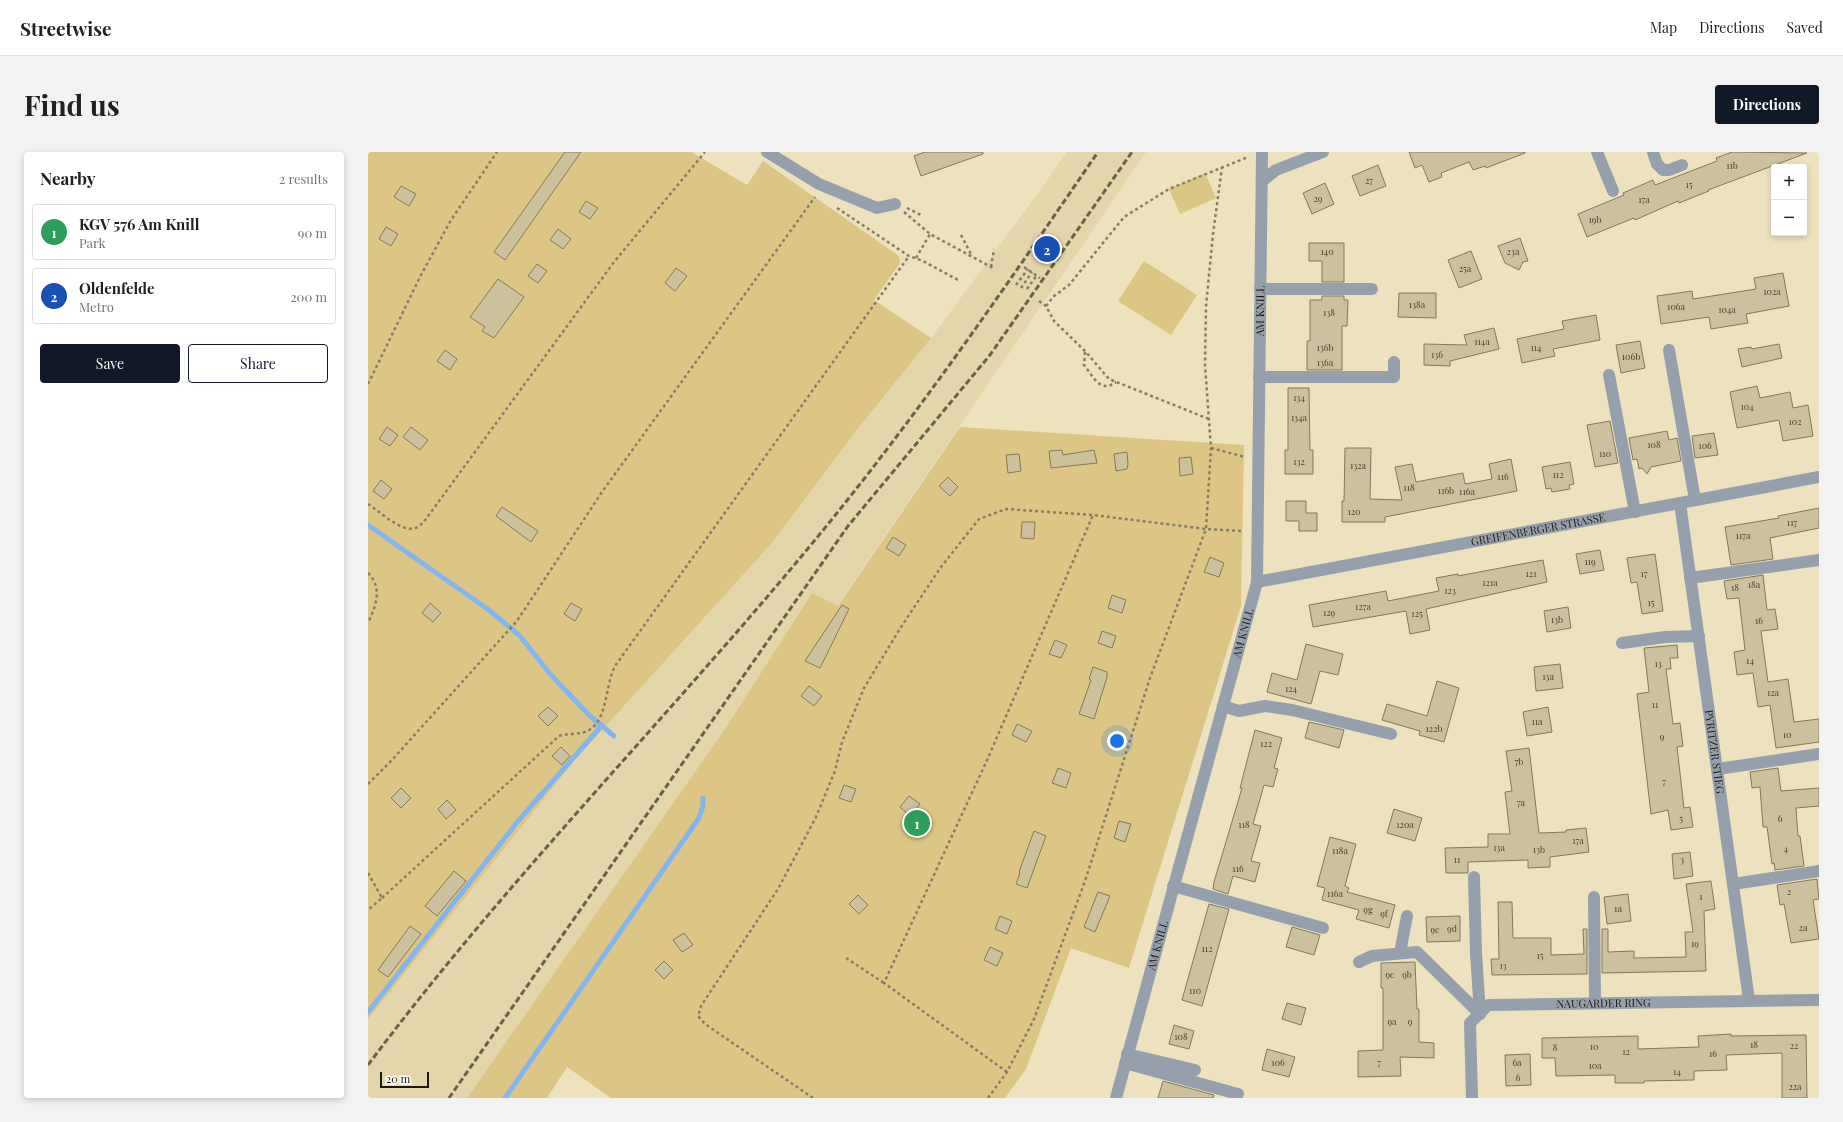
<!DOCTYPE html>
<meta charset="utf-8">
<style>
body{margin:0;font-family:"Playfair Display",serif;background:#f2f2f2;color:#202124}
.controls{position:absolute;right:12px;top:12px;display:grid;overflow:hidden;border-radius:4px;box-shadow:0 2px 6px #0003}
.controls button{width:36px;height:36px;display:grid;place-items:center;padding:0;border:0;border-bottom:1px solid #e0e0e0;background:#fff;color:#202124;font:20px sans-serif}
.scale{position:absolute;left:12px;bottom:10px;width:49px;box-sizing:border-box;padding-left:4px;border:2px solid #1d180b;border-top:0;font-size:11px;line-height:14px;white-space:nowrap;color:#1d180b;-webkit-text-stroke:3px #fff;paint-order:stroke}
.you{position:absolute;left:749px;top:589px;width:14px;height:14px;margin:-10px;border:3px solid #fff;border-radius:50%;background:#1a73e8;box-shadow:0 0 0 6px #1a73e833}
.badge{display:grid;place-items:center;width:26px;height:26px;border-radius:50%;background:#111827;color:#fff;font-size:13px;font-weight:700}
.pin{position:absolute;translate:-50% -50%;border:2px solid #fff;box-shadow:0 1px 4px #0006}
.list{margin:0;padding:0;list-style:none}
h2{display:flex;justify-content:space-between;align-items:center;height:52px;margin:0;padding:0 16px;font-size:17px}
h2 small{font-size:13px;font-weight:400;color:#757577}
.list li{display:grid;grid-template-columns:26px 1fr auto;gap:12px;align-items:center;box-sizing:border-box;height:56px;margin:0 8px 8px;padding:0 8px;border:1px solid #e0e0e0;border-radius:4px}
.list b{display:block;font-size:15px;white-space:nowrap}
.list p{margin:0;font-size:13px;white-space:nowrap;color:#757577}
.list em{font-size:13px;font-style:normal;color:#757577}
.actions{display:flex;gap:8px;padding:12px 16px}
.actions a{flex:1;padding:9px 0;border:1px solid #111827;border-radius:4px;text-align:center;font-size:14px;color:#111827}
.actions .main{background:#111827;color:#fff}
.map{position:relative;flex:none;width:1451px;height:946px;overflow:hidden;border-radius:4px}
header{display:flex;align-items:center;gap:24px;box-sizing:border-box;height:56px;padding:0 20px;background:#fff;border-bottom:1px solid #e0e0e0}
header strong{font-size:19px}
nav{display:flex;gap:22px;margin-inline-start:auto;font-size:14px}
.intro{display:flex;align-items:center;justify-content:space-between;box-sizing:border-box;height:96px;padding:0 24px}
h1{margin:0;font-size:28px}
.button{padding:10px 18px;border-radius:4px;background:#111827;color:#fff;font-size:14px;font-weight:700}
main{display:flex;gap:24px;padding:0 24px}
aside{flex:1;background:#fff;border-radius:4px;box-shadow:0 2px 6px #0003}
.map>svg:first-child{display:block}
.built{fill:#e4d5aa}
.green{fill:#dcc585}
.lines{fill:none;stroke-linecap:round;stroke-linejoin:round}
.stream{stroke:#84b4ee;stroke-width:5}
.building{fill:#ccc09d;stroke:#837857}
.path{stroke:#867d65;stroke-width:2.5;stroke-dasharray:3 3;stroke-linecap:butt}
.minor{stroke:#96a0ad;stroke-width:12}
.rail{stroke:#68614c;stroke-width:3;stroke-dasharray:6 3;stroke-linecap:butt}
.labels{text-anchor:middle;stroke-width:4;stroke-linejoin:round;paint-order:stroke}
.number-label{font-size:9px;fill:#494230}
.street-label{font-size:11px;fill:#1d180b;stroke:#fff}
</style>
<header>
<strong>Streetwise</strong>
<nav><a>Map</a><a>Directions</a><a>Saved</a></nav>
</header>
<div class="intro"><h1>Find us</h1><a class="button">Directions</a></div>
<main>
<aside>
<h2>Nearby<small>2 results</small></h2>
<ul class="list">
<li><span class="badge" style="background:#2e9e5b">1</span><div><b>KGV 576 Am Knill</b><p>Park</p></div><em>90 m</em></li>
<li><span class="badge" style="background:#1a4fb4">2</span><div><b>Oldenfelde</b><p>Metro</p></div><em>200 m</em></li>
</ul>
<div class="actions"><a class="main">Save</a><a>Share</a></div>
</aside>
<div class="map">
<svg width="1451" height="946" viewBox="0 0 1451 946">
<rect width="100%" height="100%" fill="#eee1be"/>
<path class="built" d="M 699,0 L 778,0 L 469,454 L 444,441 L 357,577 L 99,946 L 0,946 L 0,867 L 207,608 L 403,392 L 488,279 L 563,186 L 668,44 Z"/>
<path class="green" d="M 0,0 L 323,0 L 379,33 L 395,9 L 531,104 L 532,111 L 506,148 L 563,186 L 488,279 L 403,392 L 207,608 L 0,867 Z
M 837,21 L 848,46 L 812,62 L 801,37 Z
M 776,109 L 829,143 L 803,183 L 750,149 Z
M 592,275 L 876,293 L 873,454 L 761,816 L 703,796 L 658,917 L 637,946 L 243,946 L 199,915 L 179,946 L 99,946 L 357,577 L 444,441 L 470,454 Z"/>
<g class="lines">
<path class="stream" d="M 0,373 L 121,458 L 151,483 L 183,523 L 221,563 L 246,584
M 0,860 L 150,669 L 234,573
M 137,946 L 331,666 L 335,654 L 335,646"/>
</g>
<path class="building" d="M 197,0 L 213,0 L 137,108 L 126,100 Z
M 557,0 L 615,0 L 615,2 L 553,24 L 546,4 Z
M 1041,0 L 1157,0 L 1157,1 L 1118,16 L 1117,14 L 1105,18 L 1101,10 L 1073,21 L 1074,25 L 1061,30 L 1054,13 L 1047,16 Z
M 1364,0 L 1439,1 L 1340,38 L 1341,39 L 1311,51 L 1310,49 L 1267,68 L 1266,66 L 1219,85 L 1210,62 L 1256,43 L 1255,41 L 1285,28 L 1287,33 L 1349,9 L 1348,6 Z
M 1010,13 L 1018,34 L 992,44 L 984,24 Z
M 957,31 L 966,52 L 944,62 L 935,41 Z
M 33,34 L 48,42 L 41,54 L 26,45 Z
M 218,49 L 230,56 L 222,67 L 211,60 Z
M 18,75 L 30,82 L 23,94 L 11,87 Z
M 190,77 L 203,87 L 195,97 L 182,88 Z
M 1152,86 L 1160,109 L 1155,110 L 1151,118 L 1137,111 L 1130,94 Z
M 941,91 L 976,91 L 976,130 L 954,130 L 954,109 L 941,109 Z
M 1103,99 L 1114,127 L 1091,136 L 1080,108 Z
M 169,112 L 179,119 L 170,131 L 160,124 Z
M 308,116 L 319,124 L 307,139 L 297,131 Z
M 1415,121 L 1421,154 L 1378,162 L 1380,171 L 1343,177 L 1341,165 L 1293,172 L 1289,144 L 1324,139 L 1325,147 L 1388,137 L 1386,126 Z
M 130,127 L 156,145 L 126,186 L 114,179 L 117,175 L 102,165 Z
M 1031,141 L 1068,141 L 1068,166 L 1030,165 Z
M 954,144 L 976,144 L 976,148 L 980,148 L 979,174 L 974,174 L 974,218 L 939,218 L 939,189 L 942,189 L 942,148 L 954,148 Z
M 1228,163 L 1232,188 L 1185,197 L 1187,204 L 1154,211 L 1149,187 L 1196,177 L 1194,169 Z
M 1126,176 L 1131,197 L 1082,209 L 1082,214 L 1056,213 L 1056,192 L 1099,193 L 1096,183 Z
M 1272,189 L 1277,216 L 1253,221 L 1248,193 Z
M 1411,192 L 1414,206 L 1374,215 L 1370,197 L 1383,195 L 1384,197 Z
M 77,198 L 89,207 L 82,218 L 69,209 Z
M 1389,234 L 1392,246 L 1422,240 L 1425,256 L 1440,253 L 1445,284 L 1415,289 L 1411,268 L 1369,276 L 1362,240 Z
M 920,236 L 941,236 L 942,298 L 945,298 L 945,322 L 917,322 L 917,298 L 920,298 Z
M 1242,269 L 1250,311 L 1227,315 L 1219,273 Z
M 19,275 L 30,283 L 22,294 L 11,287 Z
M 43,275 L 60,288 L 52,298 L 35,285 Z
M 1299,279 L 1301,288 L 1309,286 L 1313,309 L 1283,315 L 1279,322 L 1274,316 L 1271,317 L 1269,307 L 1265,308 L 1261,286 Z
M 1346,281 L 1350,303 L 1327,306 L 1324,284 Z
M 977,296 L 1003,296 L 1002,347 L 1034,348 L 1027,315 L 1044,312 L 1048,330 L 1095,321 L 1097,332 L 1124,327 L 1121,312 L 1143,307 L 1149,339 L 1017,365 L 1017,370 L 974,370 L 974,349 L 976,349 Z
M 694,298 L 695,303 L 726,298 L 729,311 L 683,316 L 681,299 Z
M 759,300 L 760,312 L 759,317 L 748,319 L 746,302 Z
M 651,302 L 653,319 L 640,321 L 638,303 Z
M 823,305 L 825,322 L 812,324 L 811,306 Z
M 1202,310 L 1206,332 L 1201,333 L 1202,337 L 1184,340 L 1183,336 L 1178,337 L 1174,315 Z
M 580,325 L 590,335 L 582,344 L 571,334 Z
M 13,328 L 24,337 L 16,347 L 5,339 Z
M 918,349 L 938,349 L 938,361 L 949,361 L 949,379 L 931,379 L 931,369 L 918,369 Z
M 134,355 L 170,379 L 163,390 L 128,364 Z
M 1451,356 L 1451,376 L 1402,386 L 1405,407 L 1363,413 L 1357,375 L 1411,366 L 1410,364 Z
M 654,370 L 667,370 L 666,387 L 653,386 Z
M 525,385 L 538,393 L 531,404 L 518,396 Z
M 1232,398 L 1236,418 L 1212,422 L 1208,402 Z
M 1287,402 L 1295,459 L 1274,462 L 1269,430 L 1263,431 L 1259,406 Z
M 842,405 L 856,411 L 851,425 L 836,420 Z
M 1175,408 L 1179,430 L 1058,457 L 1062,478 L 1042,482 L 1038,459 L 945,475 L 941,453 L 1018,439 L 1020,449 L 1071,439 L 1068,426 L 1090,422 L 1090,424 Z
M 1395,423 L 1399,458 L 1407,457 L 1410,477 L 1393,479 L 1400,530 L 1420,527 L 1426,570 L 1451,567 L 1451,590 L 1408,596 L 1402,553 L 1390,555 L 1385,521 L 1369,523 L 1366,500 L 1377,498 L 1371,446 L 1359,447 L 1356,429 Z
M 744,443 L 758,448 L 754,461 L 740,456 Z
M 62,451 L 73,461 L 65,470 L 54,461 Z
M 203,451 L 214,457 L 207,469 L 196,462 Z
M 474,453 L 481,457 L 452,516 L 437,509 Z
M 1200,455 L 1203,476 L 1179,480 L 1176,459 Z
M 734,479 L 748,484 L 744,496 L 730,491 Z
M 687,488 L 699,493 L 693,506 L 681,502 Z
M 938,492 L 975,502 L 970,523 L 952,519 L 943,552 L 899,540 L 904,521 L 929,528 Z
M 1309,493 L 1310,506 L 1302,506 L 1303,517 L 1298,517 L 1305,572 L 1312,571 L 1315,594 L 1309,595 L 1316,656 L 1322,655 L 1325,675 L 1303,678 L 1300,658 L 1283,662 L 1269,542 L 1281,540 L 1276,496 Z
M 1192,512 L 1195,536 L 1168,539 L 1166,515 Z
M 725,515 L 739,520 L 739,525 L 726,567 L 711,562 L 723,528 L 721,527 Z
M 1069,529 L 1091,536 L 1076,590 L 1051,583 L 1052,579 L 1014,568 L 1019,552 L 1059,564 Z
M 441,534 L 454,544 L 446,554 L 433,544 Z
M 180,555 L 190,564 L 180,574 L 170,564 Z
M 1180,555 L 1184,580 L 1159,584 L 1155,560 Z
M 941,570 L 976,578 L 971,596 L 937,586 Z
M 649,572 L 664,579 L 658,590 L 644,583 Z
M 887,578 L 914,586 L 906,616 L 910,617 L 905,635 L 896,633 L 885,672 L 893,674 L 883,709 L 892,711 L 887,730 L 865,724 L 860,742 L 845,737 L 846,730 L 874,636 L 872,636 Z
M 193,595 L 202,604 L 194,613 L 184,604 Z
M 1161,596 L 1171,681 L 1198,680 L 1198,678 L 1218,676 L 1221,700 L 1182,705 L 1182,715 L 1160,716 L 1160,708 L 1100,710 L 1100,721 L 1078,721 L 1077,696 L 1120,695 L 1120,682 L 1142,682 L 1137,640 L 1144,639 L 1138,599 Z
M 690,616 L 703,621 L 698,636 L 684,631 Z
M 1410,616 L 1413,639 L 1451,636 L 1451,654 L 1428,656 L 1430,684 L 1432,684 L 1436,714 L 1407,718 L 1406,711 L 1404,712 L 1399,675 L 1395,675 L 1392,635 L 1384,636 L 1382,620 Z
M 476,633 L 488,637 L 483,650 L 471,646 Z
M 33,636 L 43,646 L 33,656 L 23,646 Z
M 541,644 L 552,652 L 542,664 L 532,655 Z
M 79,648 L 88,658 L 78,667 L 70,657 Z
M 1026,657 L 1054,666 L 1047,689 L 1019,681 Z
M 751,669 L 763,672 L 757,690 L 746,686 Z
M 666,679 L 678,684 L 659,736 L 648,732 L 652,721 L 651,720 Z
M 962,685 L 988,692 L 977,734 L 981,736 L 979,740 L 1027,753 L 1021,776 L 988,767 L 991,758 L 954,748 L 957,736 L 949,734 Z
M 1322,700 L 1325,724 L 1306,727 L 1304,702 Z
M 86,719 L 98,729 L 69,764 L 57,754 Z
M 1449,727 L 1451,747 L 1445,748 L 1451,787 L 1423,791 L 1416,752 L 1412,753 L 1409,733 Z
M 1343,729 L 1347,757 L 1336,759 L 1338,819 L 1234,821 L 1234,777 L 1240,777 L 1240,800 L 1266,799 L 1266,806 L 1318,805 L 1317,780 L 1325,780 L 1318,732 Z
M 730,740 L 742,744 L 727,780 L 716,775 Z
M 1260,742 L 1263,769 L 1239,772 L 1236,745 Z
M 490,743 L 500,753 L 491,762 L 481,752 Z
M 1130,750 L 1144,750 L 1145,786 L 1183,786 L 1183,803 L 1216,802 L 1215,777 L 1219,777 L 1219,822 L 1124,823 L 1123,807 L 1131,807 Z
M 841,752 L 861,757 L 834,854 L 814,848 Z
M 632,764 L 644,769 L 639,782 L 627,777 Z
M 1092,764 L 1092,789 L 1059,790 L 1058,765 Z
M 42,774 L 53,782 L 20,825 L 10,818 Z
M 924,775 L 952,783 L 946,803 L 918,795 Z
M 316,781 L 325,793 L 314,800 L 305,788 Z
M 622,795 L 635,801 L 629,814 L 616,808 Z
M 296,809 L 305,818 L 296,827 L 287,818 Z
M 1047,810 L 1049,857 L 1051,857 L 1051,890 L 1066,891 L 1066,906 L 1032,905 L 1033,924 L 990,925 L 990,899 L 1015,898 L 1015,836 L 1013,836 L 1013,811 Z
M 919,851 L 938,856 L 933,873 L 914,867 Z
M 806,873 L 826,879 L 821,897 L 801,892 Z
M 1363,882 L 1363,884 L 1438,883 L 1439,946 L 1414,946 L 1414,901 L 1358,903 L 1359,918 L 1326,919 L 1326,928 L 1276,929 L 1276,931 L 1247,931 L 1247,923 L 1188,924 L 1187,906 L 1174,906 L 1174,886 L 1270,884 L 1270,897 L 1331,895 L 1330,884 Z
M 899,897 L 927,905 L 921,925 L 894,918 Z
M 1162,902 L 1163,933 L 1138,934 L 1137,903 Z
M 795,929 L 846,943 L 845,946 L 790,946 Z"/>
<g class="lines">
<path class="path" d="M 469,56 L 541,104 L 555,109 L 590,128
M 539,56 L 555,64
M 536,60 L 562,82 L 625,116
M 593,83 L 604,104
M 548,106 L 562,82
M 623,115 L 626,97
M 656,115 L 672,126
M 648,133 L 660,117
M 653,136 L 664,120
M 659,137 L 669,123
M 671,149 L 678,154 L 686,169 L 717,199 L 741,227 L 841,267
M 678,154 L 686,144 L 701,133 L 756,65 L 801,37 L 880,5
M 717,200 L 716,213 C 725,224 732,242 748,230
M 0,232 L 53,123 L 83,68 L 129,0
M 843,296 L 877,305
M 0,352 C 11,359 34,381 47,376 C 50,376 53,372 55,371 L 246,110 L 337,0
M 0,421 C 15,436 8,454 0,471
M 0,632 L 24,608 L 149,469 L 234,340 L 447,45
M 0,721 L 14,746 L 0,758
M 14,746 L 191,584 C 200,581 213,583 221,578 C 240,567 237,533 247,514 L 541,104
M 478,806 L 516,831
M 639,920 L 516,831 L 620,606 L 725,363
M 445,946 L 337,872 L 330,864 L 333,854 L 410,737 L 448,665 L 467,619 L 474,590 L 496,536 L 533,475 L 573,415 L 611,367 L 638,357 L 725,363 L 838,377 L 875,379
M 620,946 L 639,920 L 666,867 L 717,729 L 782,526 L 838,377 L 843,296 L 837,213 L 838,154 L 845,82 L 854,15"/>
<g class="minor">
<path d="M 399,0 L 451,32 L 509,56 L 527,52"/>
<path d="M 1229,0 L 1245,39"/>
<path d="M 1285,0 L 1289,12 L 1295,18 L 1301,18 L 1314,13"/>
<path d="M 894,29 L 908,18 L 955,0"/>
<path d="M 892,137 L 1004,137"/>
<path d="M 1301,198 L 1327,348"/>
<path d="M 1241,223 L 1267,360"/>
<path d="M 891,225 L 1026,225 L 1026,210"/>
<path id="s1" d="M 1312,351 L 1381,848"/>
<path d="M 1322,426 L 1451,408"/>
<path id="s2" d="M 889,430 L 1451,325"/>
<path d="M 1254,491 L 1297,485 L 1331,484"/>
<path d="M 855,554 L 871,559 L 897,554 L 924,558 L 1023,582"/>
<path d="M 1350,617 L 1451,602"/>
<path d="M 1106,725 L 1108,801 L 1112,862"/>
<path d="M 1365,732 L 1451,719"/>
<path d="M 805,734 L 955,776"/>
<path d="M 1226,745 L 1227,851"/>
<path d="M 1032,801 L 1039,764"/>
<path d="M 991,810 L 1004,804 L 1049,800 L 1112,862"/>
<path d="M 759,902 L 827,918"/>
<path d="M 757,911 L 870,942"/>
<path id="s3" d="M 748,946 L 889,430 L 894,0"/>
<path id="s4" d="M 1104,946 L 1102,871 L 1120,853 L 1451,848"/>
</g>
<path class="rail" d="M 0,913 C 136,731 297,569 442,394 C 546,269 638,134 730,0
M 81,946 L 480,374 L 622,203 L 764,0"/>
</g>
<g class="labels">
<g class="number-label">
<text x="1364" y="17">11b</text>
<text x="1001" y="32">27</text>
<text x="1321" y="36">15</text>
<text x="950" y="50">29</text>
<text x="1276" y="51">17a</text>
<text x="1227" y="71">19b</text>
<text x="959" y="103">140</text>
<text x="1145" y="103">23a</text>
<text x="1097" y="120">25a</text>
<text x="1404" y="143">102a</text>
<text x="1049" y="156">138a</text>
<text x="1308" y="158">106a</text>
<text x="1359" y="161">104a</text>
<text x="961" y="164">138</text>
<text x="1114" y="193">114a</text>
<text x="957" y="199">136b</text>
<text x="1168" y="199">114</text>
<text x="1069" y="206">136</text>
<text x="1263" y="208">106b</text>
<text x="957" y="214">136a</text>
<text x="931" y="249">134</text>
<text x="1379" y="258">104</text>
<text x="931" y="269">134a</text>
<text x="1427" y="273">102</text>
<text x="1286" y="296">108</text>
<text x="1337" y="297">106</text>
<text x="1237" y="305">110</text>
<text x="931" y="313">132</text>
<text x="990" y="317">132a</text>
<text x="1190" y="326">112</text>
<text x="1135" y="328">116</text>
<text x="1041" y="339">118</text>
<text x="1078" y="342">116b</text>
<text x="1099" y="343">116a</text>
<text x="986" y="363">120</text>
<text x="1424" y="374">117</text>
<text x="1375" y="387">117a</text>
<text x="1222" y="413">119</text>
<text x="1163" y="425">121</text>
<text x="1276" y="425">17</text>
<text x="1122" y="434">121a</text>
<text x="1386" y="436">18a</text>
<text x="1367" y="439">18</text>
<text x="1082" y="442">123</text>
<text x="1283" y="454">15</text>
<text x="995" y="458">127a</text>
<text x="961" y="464">129</text>
<text x="1049" y="465">125</text>
<text x="1189" y="471">13b</text>
<text x="1391" y="472">16</text>
<text x="1382" y="512">14</text>
<text x="1290" y="515">13</text>
<text x="1180" y="528">13a</text>
<text x="923" y="540">124</text>
<text x="1405" y="544">12a</text>
<text x="1287" y="556">11</text>
<text x="1169" y="573">11a</text>
<text x="1066" y="580">122b</text>
<text x="1419" y="586">10</text>
<text x="1294" y="588">9</text>
<text x="898" y="595">122</text>
<text x="1151" y="613">7b</text>
<text x="1296" y="633">7</text>
<text x="1153" y="654">7a</text>
<text x="1313" y="670">5</text>
<text x="1412" y="670">6</text>
<text x="876" y="676">118</text>
<text x="1037" y="676">120a</text>
<text x="1210" y="692">17a</text>
<text x="1131" y="699">13a</text>
<text x="1418" y="700">4</text>
<text x="1171" y="701">13b</text>
<text x="972" y="702">118a</text>
<text x="1089" y="711">11</text>
<text x="1314" y="711">3</text>
<text x="870" y="720">116</text>
<text x="1421" y="743">2</text>
<text x="967" y="745">116a</text>
<text x="1333" y="748">1</text>
<text x="1250" y="760">1a</text>
<text x="1000" y="761">9g</text>
<text x="1016" y="765">9f</text>
<text x="1435" y="779">2a</text>
<text x="1084" y="780">9d</text>
<text x="1067" y="781">9e</text>
<text x="1327" y="795">19</text>
<text x="839" y="800">112</text>
<text x="1172" y="807">15</text>
<text x="1135" y="817">13</text>
<text x="1022" y="826">9c</text>
<text x="1039" y="826">9b</text>
<text x="827" y="842">110</text>
<text x="1024" y="873">9a</text>
<text x="1042" y="873">9</text>
<text x="813" y="888">108</text>
<text x="1386" y="896">18</text>
<text x="1426" y="897">22</text>
<text x="1226" y="898">10</text>
<text x="1187" y="899">8</text>
<text x="1258" y="903">12</text>
<text x="1345" y="905">16</text>
<text x="910" y="914">106</text>
<text x="1011" y="914">7</text>
<text x="1149" y="914">6a</text>
<text x="1227" y="917">10a</text>
<text x="1309" y="923">14</text>
<text x="1150" y="929">6</text>
<text x="1427" y="938">22a</text>
</g>
<g class="street-label">
<text dy="4" stroke="none"><textPath href="#s3" startOffset="806">AM KNILL</textPath></text>
<text dy="4" stroke="none"><textPath href="#s2" startOffset="286">GREIFENBERGER STRASSE</textPath></text>
<text dy="4" stroke="none"><textPath href="#s3" startOffset="482">AM KNILL</textPath></text>
<text dy="4" stroke="none"><textPath href="#s1" startOffset="251">PYRITZER STIEG</textPath></text>
<text dy="4" stroke="none"><textPath href="#s3" startOffset="158">AM KNILL</textPath></text>
<text dy="4" stroke="none"><textPath href="#s4" startOffset="216">NAUGARDER RING</textPath></text>
</g>
</g>
</svg>
<div class="controls">
<button>+</button>
<button>−</button>
</div>
<div class="scale">20 m</div>
<div class="you"></div>
<div class="pin badge" style="left:549px;top:671px;background:#2e9e5b">1</div>
<div class="pin badge" style="left:679px;top:97px;background:#1a4fb4">2</div>
</div>
</main>
